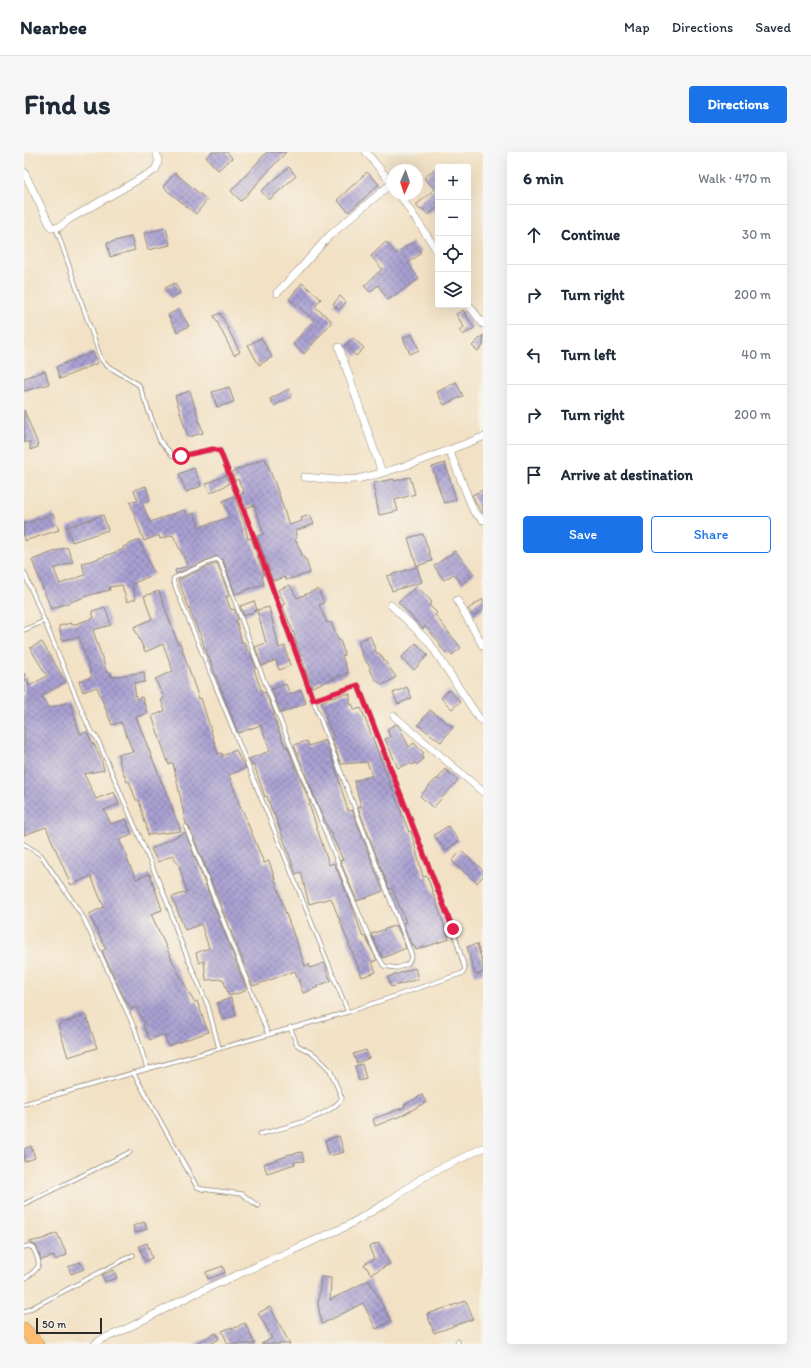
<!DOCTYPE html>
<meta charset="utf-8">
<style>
body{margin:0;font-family:Itim,sans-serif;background:#f6f6f7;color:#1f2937}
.controls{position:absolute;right:12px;top:12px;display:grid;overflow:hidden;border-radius:4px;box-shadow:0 4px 16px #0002}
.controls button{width:36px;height:36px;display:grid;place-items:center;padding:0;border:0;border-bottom:1px solid #e0e1e3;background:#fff;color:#1f2937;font:20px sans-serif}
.compass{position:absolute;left:363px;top:12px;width:36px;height:36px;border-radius:50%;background:#fff;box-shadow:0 4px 16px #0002;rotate:183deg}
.scale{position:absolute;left:12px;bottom:10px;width:66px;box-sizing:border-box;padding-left:4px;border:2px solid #2b2b2b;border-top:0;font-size:11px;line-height:14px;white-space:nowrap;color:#2b2b2b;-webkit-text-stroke:3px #f7f3e8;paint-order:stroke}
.stop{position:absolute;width:12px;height:12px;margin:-9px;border:3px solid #e11d48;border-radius:50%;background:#fff}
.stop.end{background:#e11d48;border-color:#fff;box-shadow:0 1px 4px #0008}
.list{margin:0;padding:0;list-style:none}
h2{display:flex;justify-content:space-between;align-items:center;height:52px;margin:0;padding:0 16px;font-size:17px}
h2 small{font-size:13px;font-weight:400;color:#747a83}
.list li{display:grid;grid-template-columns:26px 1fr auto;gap:12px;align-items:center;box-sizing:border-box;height:60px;padding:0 16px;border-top:1px solid #e0e1e3}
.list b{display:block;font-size:15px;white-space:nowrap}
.list em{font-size:13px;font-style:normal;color:#747a83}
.actions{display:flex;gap:8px;padding:12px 16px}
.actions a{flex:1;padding:9px 0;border:1px solid #1a73e8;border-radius:4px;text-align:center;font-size:14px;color:#1a73e8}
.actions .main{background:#1a73e8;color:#fff}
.icon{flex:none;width:22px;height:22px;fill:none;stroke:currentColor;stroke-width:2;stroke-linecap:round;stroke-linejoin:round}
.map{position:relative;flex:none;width:459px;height:1192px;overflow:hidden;border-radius:4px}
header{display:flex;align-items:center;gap:24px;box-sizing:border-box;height:56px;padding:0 20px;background:#fff;border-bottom:1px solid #e0e1e3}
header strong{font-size:19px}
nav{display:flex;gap:22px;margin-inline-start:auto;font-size:14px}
.intro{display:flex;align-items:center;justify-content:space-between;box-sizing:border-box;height:96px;padding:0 24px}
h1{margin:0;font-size:28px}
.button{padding:10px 18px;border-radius:4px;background:#1a73e8;color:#fff;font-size:14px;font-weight:700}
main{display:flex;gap:24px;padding:0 24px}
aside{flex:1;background:#fff;border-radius:4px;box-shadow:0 4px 16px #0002}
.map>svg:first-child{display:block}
.building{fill:url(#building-cross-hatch)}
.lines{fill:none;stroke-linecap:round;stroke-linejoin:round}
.lane-casing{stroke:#8e8678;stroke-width:5}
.street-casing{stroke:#8e8678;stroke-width:8}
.highway-casing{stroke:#8e8678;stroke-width:14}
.lane{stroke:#fff;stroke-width:3.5}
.street{stroke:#fff;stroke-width:7}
.highway{stroke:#fdbc6f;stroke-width:13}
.route{stroke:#e11d48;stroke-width:5}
</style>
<header>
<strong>Nearbee</strong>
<nav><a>Map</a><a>Directions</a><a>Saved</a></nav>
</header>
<div class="intro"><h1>Find us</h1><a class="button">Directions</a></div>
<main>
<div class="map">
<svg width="459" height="1192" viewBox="0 0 459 1192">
<defs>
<pattern id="building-cross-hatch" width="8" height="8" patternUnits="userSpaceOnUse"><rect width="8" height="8" fill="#a9a0d2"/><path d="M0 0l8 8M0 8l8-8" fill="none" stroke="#8a83ab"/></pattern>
</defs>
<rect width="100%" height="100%" fill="#f7f3e8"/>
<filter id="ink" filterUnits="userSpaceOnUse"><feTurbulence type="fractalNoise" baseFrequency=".025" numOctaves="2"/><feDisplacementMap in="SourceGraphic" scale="8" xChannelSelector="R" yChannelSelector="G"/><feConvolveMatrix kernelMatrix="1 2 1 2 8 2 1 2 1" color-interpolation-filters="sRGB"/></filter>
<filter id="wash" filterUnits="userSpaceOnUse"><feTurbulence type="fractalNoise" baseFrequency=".012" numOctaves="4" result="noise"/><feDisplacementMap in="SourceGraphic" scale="16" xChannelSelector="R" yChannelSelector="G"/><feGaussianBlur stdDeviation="0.9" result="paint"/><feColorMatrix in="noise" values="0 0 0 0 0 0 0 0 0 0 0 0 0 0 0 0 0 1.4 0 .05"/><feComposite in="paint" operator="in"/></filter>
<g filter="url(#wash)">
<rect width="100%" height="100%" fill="#f2e1c4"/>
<g id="blocks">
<path class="building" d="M 188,0 L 203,0 L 208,6 L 194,18 L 182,5 Z
M 243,0 L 262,0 L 217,49 L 207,39 Z
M 414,14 L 414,55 L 404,63 L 399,57 L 396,58 L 392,53 L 411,37 L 400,26 Z
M 265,15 L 272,24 L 245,48 L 237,39 Z
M 343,20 L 355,32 L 325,60 L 313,48 Z
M 151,21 L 183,48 L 172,62 L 139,35 Z
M 142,76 L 146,93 L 124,98 L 120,81 Z
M 107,85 L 111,98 L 86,105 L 83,91 Z
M 362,90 L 372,102 L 388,90 L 396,99 L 396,102 L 384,111 L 395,127 L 364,148 L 354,133 L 346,140 L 340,134 L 358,117 L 347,104 Z
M 151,131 L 156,141 L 147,146 L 141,136 Z
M 278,131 L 297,147 L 291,155 L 307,168 L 307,171 L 280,202 L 269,192 L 290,168 L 265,147 Z
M 316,144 L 322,150 L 315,158 L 309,152 Z
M 155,157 L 165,174 L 153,180 L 144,163 Z
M 439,158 L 450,176 L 439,183 L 435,178 L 440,175 L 432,162 Z
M 196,161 L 216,200 L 210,203 L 190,164 Z
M 388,182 L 395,198 L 386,202 L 379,186 Z
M 459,183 L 459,194 L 454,199 L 448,194 Z
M 237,186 L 248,205 L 235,213 L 224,193 Z
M 329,186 L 340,196 L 332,204 L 321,193 Z
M 69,200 L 74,211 L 36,227 L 32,215 Z
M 21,219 L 25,232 L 0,239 L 0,226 Z
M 432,230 L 439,244 L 420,253 L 413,240 Z
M 205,235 L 210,250 L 193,255 L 188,240 Z
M 265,237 L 268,244 L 250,254 L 246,247 Z
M 166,239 L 179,281 L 164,285 L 151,244 Z
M 0,258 L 13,290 L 14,295 L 6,298 L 6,290 L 0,290 Z
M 241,306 L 252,334 L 265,373 L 278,369 L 277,366 L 286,363 L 290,372 L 271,379 L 273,386 L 271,387 L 280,407 L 282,407 L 286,421 L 262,428 L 261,425 L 249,429 L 233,384 L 240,382 L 230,353 L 222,356 L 216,342 L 220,341 L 214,327 L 211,329 L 208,320 Z
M 421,311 L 432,348 L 420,351 L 408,315 Z
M 170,316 L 177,334 L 162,340 L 155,322 Z
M 202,323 L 205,332 L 186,341 L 182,332 Z
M 386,325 L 391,342 L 371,348 L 374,359 L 355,363 L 349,331 L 370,327 L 370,329 Z
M 122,334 L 126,348 L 118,351 L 126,370 L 160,358 L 163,364 L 170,361 L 175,375 L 176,375 L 206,365 L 199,349 L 210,344 L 221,373 L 224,387 L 227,386 L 240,423 L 238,424 L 240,432 L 211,442 L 199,408 L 192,404 L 152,422 L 151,418 L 164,414 L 149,383 L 136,387 L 135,383 L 120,389 L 108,356 L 106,350 L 114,349 L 110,338 Z
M 459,338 L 459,361 L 456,358 L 448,343 Z
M 29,362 L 35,378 L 0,389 L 0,372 Z
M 79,363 L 84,378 L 48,390 L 43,375 Z
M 399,382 L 408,409 L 393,414 L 384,386 Z
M 115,388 L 130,422 L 108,432 L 112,447 L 103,450 L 98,433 L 85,435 L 86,438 L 69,442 L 27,457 L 8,408 L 43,395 L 49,410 L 30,417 L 36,432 L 61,423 L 58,411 L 70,408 L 100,397 L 99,395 Z
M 431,399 L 450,422 L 438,432 L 430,422 L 420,428 L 410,414 Z
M 192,411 L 193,411 L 205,444 L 202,445 L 207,458 L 210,457 L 214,467 L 212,468 L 218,491 L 220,490 L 223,499 L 225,498 L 232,516 L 230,517 L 238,541 L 241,540 L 251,563 L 249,563 L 261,595 L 263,594 L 286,651 L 285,652 L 305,713 L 310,711 L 327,751 L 339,785 L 341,784 L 353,808 L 348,810 L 352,820 L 338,825 L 307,746 L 285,752 L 277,720 L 272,722 L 250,661 L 249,662 L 243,644 L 241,645 L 230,613 L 228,614 L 225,607 L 246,599 L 237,573 L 214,581 L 182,498 L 181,498 L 177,483 L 176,483 L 170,469 L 154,428 Z
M 393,415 L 398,430 L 368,439 L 363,424 Z
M 266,433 L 273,446 L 294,437 L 300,451 L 295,453 L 303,471 L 307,470 L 314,488 L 316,488 L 321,503 L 318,504 L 324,521 L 288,535 L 270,485 L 271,484 L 258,453 L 261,452 L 254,438 Z
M 393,434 L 408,450 L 405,453 L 413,461 L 411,463 L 437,496 L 428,503 L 425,500 L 422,501 L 415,493 L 417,492 L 401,474 L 399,477 L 374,450 Z
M 135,439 L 154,492 L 156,491 L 175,547 L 177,546 L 194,602 L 198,601 L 198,604 L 212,598 L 217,609 L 218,609 L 222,616 L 205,623 L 217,657 L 218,657 L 240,711 L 245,709 L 261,759 L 281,814 L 285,812 L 286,816 L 300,811 L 303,817 L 302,818 L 307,829 L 293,834 L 294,835 L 279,841 L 271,819 L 229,834 L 165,674 L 162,672 L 149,611 L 145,613 L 128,564 L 141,559 L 137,547 L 140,546 L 131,527 L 149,519 L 139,492 L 121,500 L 110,475 L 128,467 L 120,444 Z
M 459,447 L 459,458 L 450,464 L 444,457 Z
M 230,449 L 233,458 L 245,455 L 255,496 L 261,494 L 266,514 L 255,518 L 252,508 L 238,514 L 231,495 L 242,491 L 233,458 L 220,464 L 216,454 Z
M 81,455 L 87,473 L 69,478 L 83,521 L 86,520 L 88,525 L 120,520 L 121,530 L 110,531 L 112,547 L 118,545 L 123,561 L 112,565 L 157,679 L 124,683 L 122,671 L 121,671 L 115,648 L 112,648 L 105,629 L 103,630 L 96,612 L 94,602 L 109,600 L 97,570 L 88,573 L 73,535 L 59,540 L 55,529 L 68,525 L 55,485 L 38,488 L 35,474 L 47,471 L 48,473 L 70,466 L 68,459 Z
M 346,484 L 353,502 L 355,501 L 372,525 L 359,533 L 352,528 L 345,517 L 347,516 L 340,507 L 334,489 Z
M 18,490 L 42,530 L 18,544 L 24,556 L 46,550 L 56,582 L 63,580 L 69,592 L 70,592 L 78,610 L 80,618 L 60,622 L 72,647 L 90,640 L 95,652 L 80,658 L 87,672 L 102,667 L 108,683 L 95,688 L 104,706 L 103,707 L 112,727 L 126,722 L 138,758 L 127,762 L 149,810 L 170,850 L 173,849 L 184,880 L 144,894 L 140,882 L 126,888 L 119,873 L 121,872 L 112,855 L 107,858 L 99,843 L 78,799 L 82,797 L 65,762 L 80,755 L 67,724 L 47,733 L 22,675 L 0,683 L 0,521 L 5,534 L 23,524 L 6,496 Z
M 392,491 L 404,503 L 390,518 L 377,506 Z
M 262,532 L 266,543 L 277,538 L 282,551 L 257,561 L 247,537 Z
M 383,535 L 388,546 L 374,552 L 369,541 Z
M 425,538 L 436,550 L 428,557 L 417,546 Z
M 319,542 L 326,542 L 326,553 L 328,552 L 331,558 L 337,556 L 385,680 L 387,679 L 399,725 L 403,724 L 425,787 L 392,798 L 390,793 L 388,794 L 379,771 L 382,770 L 368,736 L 365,737 L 334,655 L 337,654 L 330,629 L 348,624 L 343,610 L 317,612 L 307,585 L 309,584 L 301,565 L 303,564 L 297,550 Z
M 406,558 L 429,575 L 417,590 L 394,573 Z
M 372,572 L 376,576 L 385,595 L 390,591 L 400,601 L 398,603 L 399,607 L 393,613 L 391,611 L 388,613 L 386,611 L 374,616 L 361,587 L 366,585 L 363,577 Z
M 301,588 L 310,612 L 324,659 L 328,658 L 359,739 L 333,749 L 316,709 L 319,708 L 292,649 L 270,593 L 283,589 L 285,594 Z
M 421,617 L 434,628 L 409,656 L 396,644 L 412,627 L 413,628 Z
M 424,674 L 435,689 L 421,699 L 410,683 Z
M 161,680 L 222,836 L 221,837 L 221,839 L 205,844 L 199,827 L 182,828 L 180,809 L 175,811 L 172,801 L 185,796 L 177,772 L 161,778 L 148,745 L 163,740 L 154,711 L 153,711 L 149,703 L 134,710 L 127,697 Z
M 437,699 L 459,718 L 459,724 L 453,731 L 428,709 Z
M 373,773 L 382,796 L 359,806 L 347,782 Z
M 453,792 L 459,813 L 459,821 L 451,823 L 443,795 Z
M 391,816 L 394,827 L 367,835 L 364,825 Z
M 207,846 L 212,863 L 199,868 L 193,851 Z
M 62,863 L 73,896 L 44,905 L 34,873 Z
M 342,898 L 345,906 L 333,911 L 329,902 Z
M 338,912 L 342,927 L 335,929 L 331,914 Z
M 398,943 L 402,950 L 379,963 L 351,974 L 349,967 L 381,955 L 380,953 Z
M 315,984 L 320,1000 L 305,1004 L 301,988 Z
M 7,994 L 11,1006 L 0,1010 L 0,997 Z
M 278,1000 L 280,1009 L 270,1010 L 271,1012 L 243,1021 L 240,1012 L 263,1004 L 262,1003 Z
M 120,1070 L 123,1077 L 111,1081 L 109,1074 Z
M 33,1081 L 43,1103 L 31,1108 L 30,1104 L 17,1108 L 12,1094 L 5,1090 L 19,1087 Z
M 123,1091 L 128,1106 L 121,1109 L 115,1094 Z
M 354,1091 L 366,1112 L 347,1122 L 340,1112 L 350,1107 L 345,1095 Z
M 56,1110 L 60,1117 L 47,1122 L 44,1115 Z
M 199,1114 L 201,1121 L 184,1127 L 182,1120 Z
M 90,1118 L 93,1126 L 81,1130 L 78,1123 Z
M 297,1125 L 307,1126 L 306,1148 L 345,1128 L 367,1169 L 352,1177 L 339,1151 L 298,1172 L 294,1153 Z
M 442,1149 L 449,1167 L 410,1181 L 403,1162 Z
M 246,1155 L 266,1192 L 237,1192 L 248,1186 L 234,1161 Z
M 221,1171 L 231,1192 L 204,1192 L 198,1179 L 208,1175 L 208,1177 Z
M 192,1181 L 195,1187 L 186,1192 L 171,1192 Z"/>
</g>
</g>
<g filter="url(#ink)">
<use href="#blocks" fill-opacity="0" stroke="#8e8678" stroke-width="1"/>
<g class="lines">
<defs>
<path id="lane" d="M 32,76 L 77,207 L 82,213 L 115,233 L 136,289 L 149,304 C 164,305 181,295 196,299 L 227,377 L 289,548 L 388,804 L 384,812 L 373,816 L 360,814 L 352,801 L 324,736 L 238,523 L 196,409 L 192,407 L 150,426 L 149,429 L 324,860
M 0,420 L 66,578 L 73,586 L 143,749 L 154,783 L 184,854 L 195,896
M 0,478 L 20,469
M 162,675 L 244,882
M 0,692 L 17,703 L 59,765 L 111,877 L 123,916
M 109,920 L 173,1035 L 178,1037 L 218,1042 L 234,1054
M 0,952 L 324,860 L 439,821 L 441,817 L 429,777 L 334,533 L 289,548
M 236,982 C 257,977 307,965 318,946 L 306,918 L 291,903 L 273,893 L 266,875
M 0,1052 L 106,1000
M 0,1095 L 4,1094 L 9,1096 C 18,1114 17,1115 0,1127
M 0,1160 L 109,1103
M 433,1192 L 434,1189"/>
<path id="street" d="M 342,0 L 369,33
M 0,20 L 27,75 C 35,77 39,73 44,68 L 131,18 C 135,11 135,7 132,0
M 375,42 L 414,100
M 253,141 L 275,118 L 305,84 L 368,31
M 444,152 L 459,172
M 315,195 L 358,321
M 425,298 L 450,360 L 459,368
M 280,325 L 313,328 L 333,327 L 358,321 L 396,309 L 459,285
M 433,448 L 459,494
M 367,453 L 405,490 L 454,565 L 459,569
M 370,564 L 459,640
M 71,1192 L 78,1187 L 98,1179 L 170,1142 L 323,1074 L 362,1051 L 404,1022 L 459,996"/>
<path id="highway" d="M 0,1177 L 13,1192"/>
</defs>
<use href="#lane" class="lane-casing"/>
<use href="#street" class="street-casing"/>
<use href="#highway" class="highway-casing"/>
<use href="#lane" class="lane"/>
<use href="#street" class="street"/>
<use href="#highway" class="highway"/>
</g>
</g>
<g class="lines" filter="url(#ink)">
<path class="route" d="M 157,304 L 189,297 L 196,299 L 227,377 L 289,548 L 334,533 L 429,777"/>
</g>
</svg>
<div class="controls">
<button>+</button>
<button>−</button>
<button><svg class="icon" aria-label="locate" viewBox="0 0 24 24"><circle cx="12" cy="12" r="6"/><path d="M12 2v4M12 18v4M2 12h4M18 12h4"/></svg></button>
<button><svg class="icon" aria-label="layers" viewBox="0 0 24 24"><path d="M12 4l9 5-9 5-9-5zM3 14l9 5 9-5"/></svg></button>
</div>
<svg class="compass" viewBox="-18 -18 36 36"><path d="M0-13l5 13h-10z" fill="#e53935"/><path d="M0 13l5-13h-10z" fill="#747a83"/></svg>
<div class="scale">50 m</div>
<div class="stop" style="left:157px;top:304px"></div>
<div class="stop end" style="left:429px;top:777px"></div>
</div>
<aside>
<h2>6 min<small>Walk · 470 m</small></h2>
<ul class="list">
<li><svg class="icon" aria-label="ahead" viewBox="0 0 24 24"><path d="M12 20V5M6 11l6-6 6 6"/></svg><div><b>Continue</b></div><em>30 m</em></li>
<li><svg class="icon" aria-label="right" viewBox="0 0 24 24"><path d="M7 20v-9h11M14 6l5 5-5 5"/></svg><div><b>Turn right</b></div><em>200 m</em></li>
<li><svg class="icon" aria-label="left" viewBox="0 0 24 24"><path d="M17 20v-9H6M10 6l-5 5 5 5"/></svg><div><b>Turn left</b></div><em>40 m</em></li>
<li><svg class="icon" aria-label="right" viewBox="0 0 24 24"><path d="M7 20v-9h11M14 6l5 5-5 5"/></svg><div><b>Turn right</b></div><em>200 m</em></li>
<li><svg class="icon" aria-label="arrive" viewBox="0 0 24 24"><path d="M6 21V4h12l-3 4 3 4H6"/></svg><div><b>Arrive at destination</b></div></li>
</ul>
<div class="actions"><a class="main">Save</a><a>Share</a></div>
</aside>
</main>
